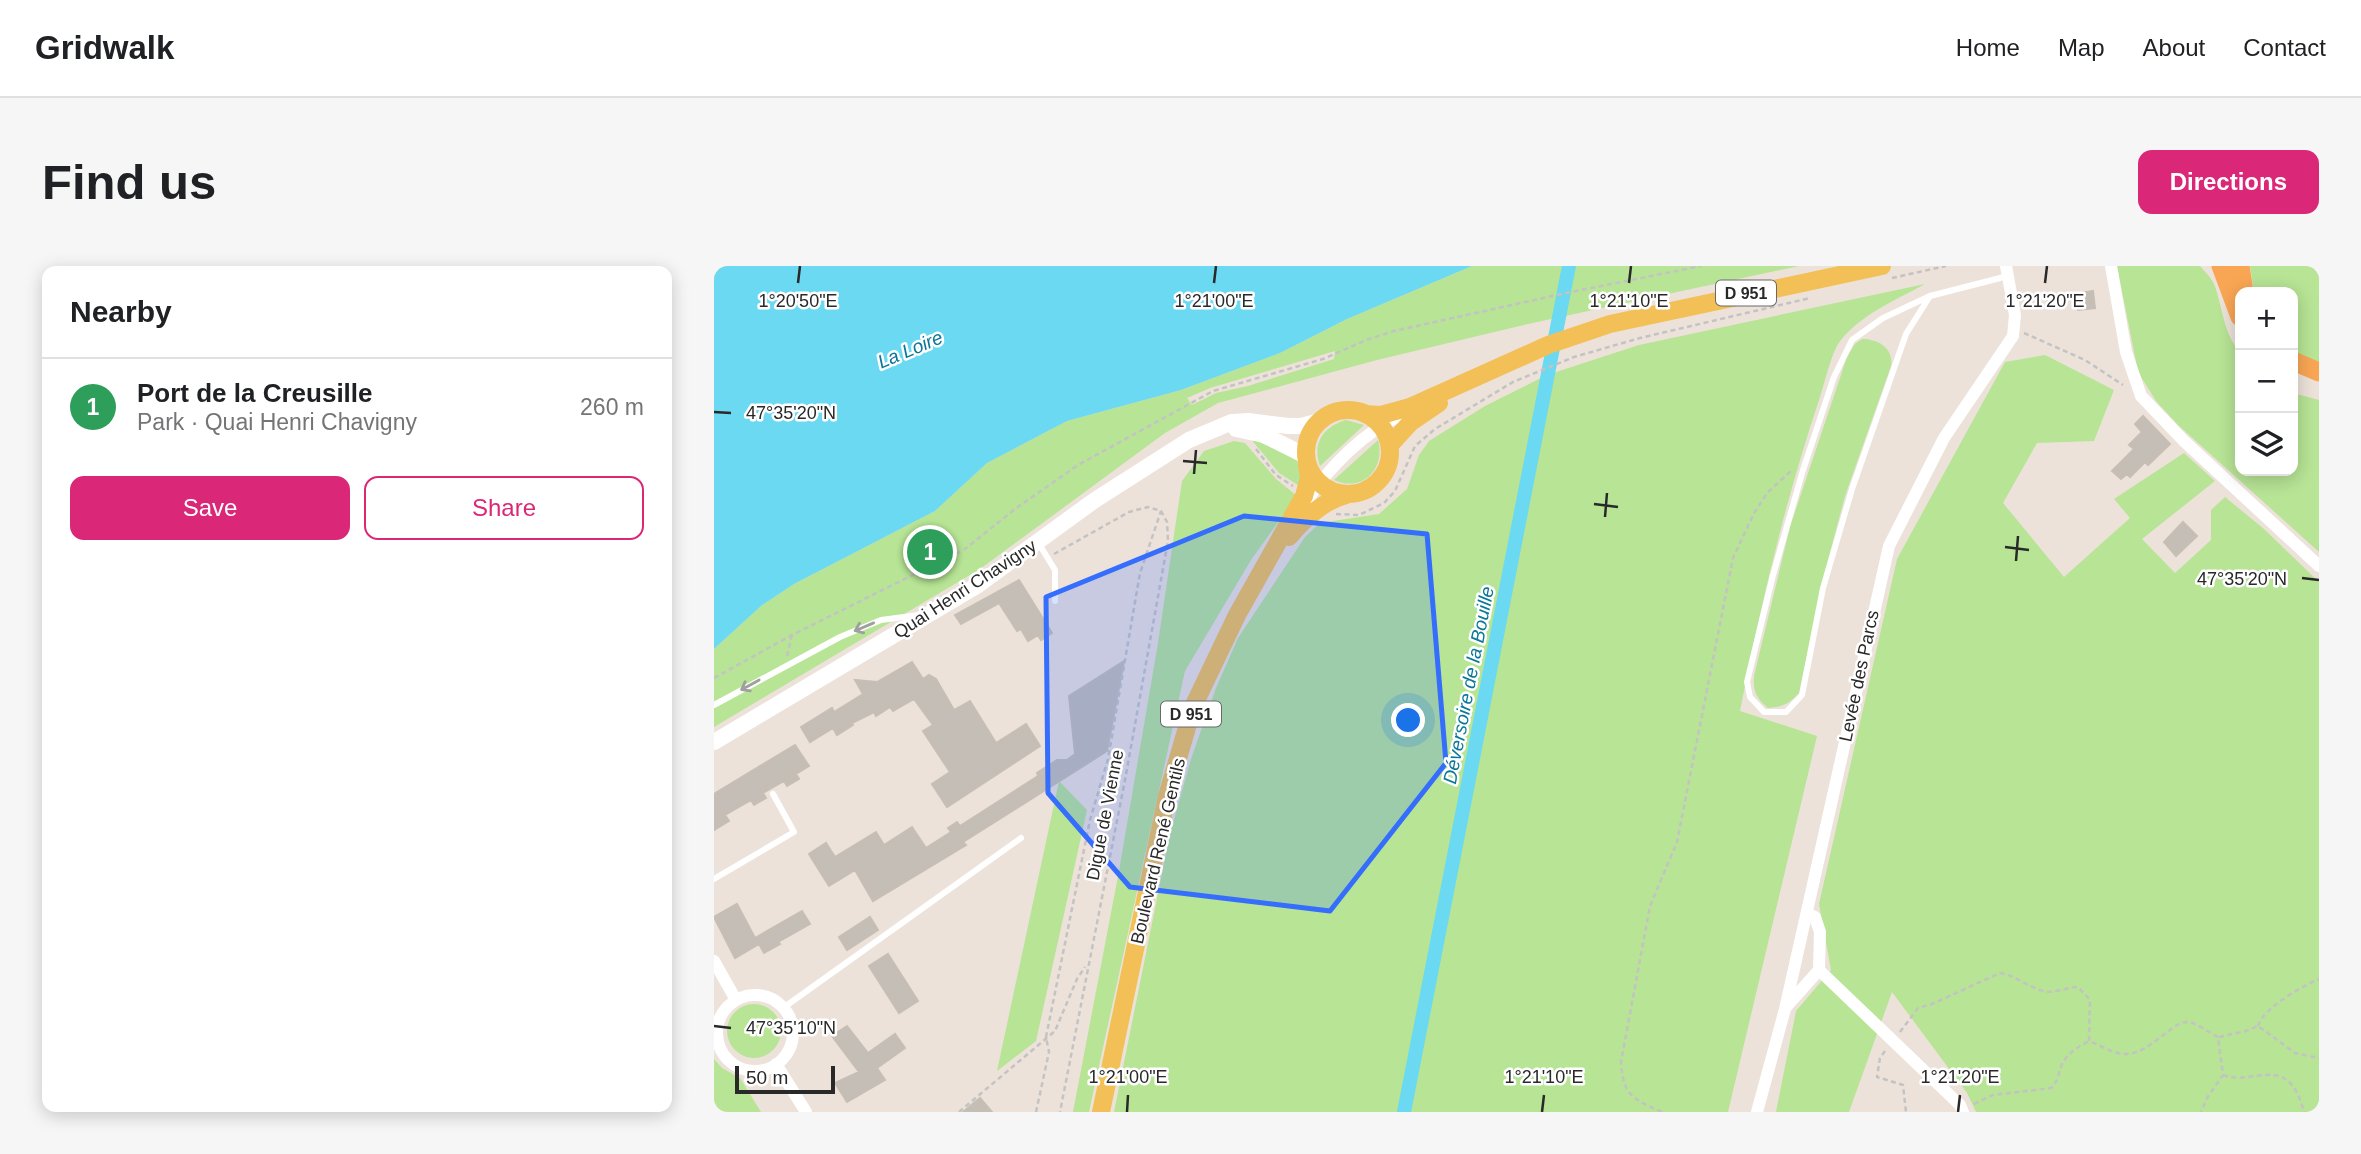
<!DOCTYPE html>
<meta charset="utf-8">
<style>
body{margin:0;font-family:Helvetica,sans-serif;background:#f6f6f6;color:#202124}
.controls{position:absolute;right:21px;top:21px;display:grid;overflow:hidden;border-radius:14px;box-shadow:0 4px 18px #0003}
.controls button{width:63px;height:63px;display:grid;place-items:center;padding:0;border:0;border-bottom:2px solid #e0e0e0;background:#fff;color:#202124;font:35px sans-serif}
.scale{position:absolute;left:21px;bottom:18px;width:100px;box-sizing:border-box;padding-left:7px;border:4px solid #292929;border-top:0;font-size:19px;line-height:24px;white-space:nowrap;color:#292929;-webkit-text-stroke:5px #fff;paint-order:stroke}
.you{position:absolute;left:695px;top:455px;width:24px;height:24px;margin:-18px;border:5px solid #fff;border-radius:50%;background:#1a73e8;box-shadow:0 0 0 10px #1a73e833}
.badge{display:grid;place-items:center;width:46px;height:46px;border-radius:50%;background:#db2777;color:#fff;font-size:23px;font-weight:700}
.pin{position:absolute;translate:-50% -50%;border:4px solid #fff;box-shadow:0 2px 7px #0006}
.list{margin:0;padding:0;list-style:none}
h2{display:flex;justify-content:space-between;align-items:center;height:91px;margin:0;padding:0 28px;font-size:30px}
h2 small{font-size:23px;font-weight:400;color:#757577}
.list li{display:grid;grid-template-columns:46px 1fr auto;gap:21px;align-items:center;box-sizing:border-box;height:98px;padding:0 28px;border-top:2px solid #e0e0e0}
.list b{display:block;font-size:26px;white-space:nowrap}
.list p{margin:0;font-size:23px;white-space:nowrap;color:#757577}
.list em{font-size:23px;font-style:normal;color:#757577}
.actions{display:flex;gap:14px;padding:21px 28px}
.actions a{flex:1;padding:16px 0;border:2px solid #db2777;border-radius:14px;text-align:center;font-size:24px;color:#db2777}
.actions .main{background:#db2777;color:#fff}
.icon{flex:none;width:38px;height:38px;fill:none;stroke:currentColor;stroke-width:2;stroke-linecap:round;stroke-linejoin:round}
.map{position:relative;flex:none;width:1605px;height:846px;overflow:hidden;border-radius:14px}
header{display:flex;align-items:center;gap:42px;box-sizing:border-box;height:98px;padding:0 35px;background:#fff;border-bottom:2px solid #e0e0e0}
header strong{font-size:33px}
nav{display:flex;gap:38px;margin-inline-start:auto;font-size:24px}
.intro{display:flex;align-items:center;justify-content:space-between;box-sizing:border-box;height:168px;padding:0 42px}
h1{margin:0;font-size:49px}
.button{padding:18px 32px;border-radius:14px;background:#db2777;color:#fff;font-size:24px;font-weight:700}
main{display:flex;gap:42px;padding:0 42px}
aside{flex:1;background:#fff;border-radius:14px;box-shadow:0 4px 18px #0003}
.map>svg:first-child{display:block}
.green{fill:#b7e495;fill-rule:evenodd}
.water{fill:#6ad9f1}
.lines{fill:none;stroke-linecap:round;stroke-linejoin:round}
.canal{stroke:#6ad9f1;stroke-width:14}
.building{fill:#c4beb6;stroke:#c7beb4;stroke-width:2}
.path{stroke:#c3c3c3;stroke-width:2.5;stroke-dasharray:5 3.5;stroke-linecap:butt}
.service{stroke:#fff;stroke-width:6}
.minor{stroke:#fff;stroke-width:12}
.secondary{stroke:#fff;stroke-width:16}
.primary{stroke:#f3c057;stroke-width:18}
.trunk{stroke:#f9a654;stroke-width:19}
.oneway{stroke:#9f9f9f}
.marked{fill:#356dfd;fill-opacity:0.2;stroke:#356dfd;stroke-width:5;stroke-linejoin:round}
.ticks{fill:none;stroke:#292929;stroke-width:2.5}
.labels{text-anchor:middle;stroke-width:5;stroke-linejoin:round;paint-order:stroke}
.shield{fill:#fff;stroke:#696969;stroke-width:2}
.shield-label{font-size:16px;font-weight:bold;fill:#292929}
.street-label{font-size:18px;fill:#292929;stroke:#fff}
.water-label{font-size:19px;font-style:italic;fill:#0a779b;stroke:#fff}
.ticks-label{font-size:18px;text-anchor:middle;fill:#292929;stroke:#fff;stroke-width:5;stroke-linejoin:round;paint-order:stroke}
</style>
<header>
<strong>Gridwalk</strong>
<nav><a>Home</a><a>Map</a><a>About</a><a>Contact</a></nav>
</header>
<div class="intro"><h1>Find us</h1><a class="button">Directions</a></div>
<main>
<aside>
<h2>Nearby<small></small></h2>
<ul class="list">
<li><span class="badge" style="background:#2e9e5b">1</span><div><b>Port de la Creusille</b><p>Park · Quai Henri Chavigny</p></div><em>260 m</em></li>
</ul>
<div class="actions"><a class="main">Save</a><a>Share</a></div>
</aside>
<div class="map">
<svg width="1605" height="846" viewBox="0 0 1605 846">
<rect width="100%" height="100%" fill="#ece2da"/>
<path class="green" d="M 758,0 L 1085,0 L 823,56 L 663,94 L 504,137 L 451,167 L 266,303 L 0,461 L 0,383 L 47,340 L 80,318 L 221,245 L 273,197 L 353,155 L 467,124 L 566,87 L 633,53 ZM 621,85 L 620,93 L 534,120 L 502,127 L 478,139 L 473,132 L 496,122 Z
M 1403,0 L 1486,0 C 1490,5 1497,11 1500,18 C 1509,41 1509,67 1526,86 L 1526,205 L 1579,205 L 1579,127 L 1605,134 L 1605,286 L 1464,159 L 1442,135 L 1424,106 Z
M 1536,0 L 1605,0 L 1605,97 L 1579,85 L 1579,26 L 1540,26 Z
M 1211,18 C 1182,34 1148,48 1127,74 C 1117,86 1111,117 1105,134 C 1071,236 1046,340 1026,445 L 1103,470 L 1014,846 L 400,846 L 456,568 L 477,493 L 502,422 L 524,372 L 591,271 L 606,257 L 665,248 L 693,223 L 705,189 L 715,175 L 771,140 L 833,109 L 925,79 Z
M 1148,73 C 1164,73 1180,82 1177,100 L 1131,230 L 1111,305 L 1085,427 C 1075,438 1068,441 1054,442 C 1042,432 1039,425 1040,410 L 1076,261 L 1133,91 L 1141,78 Z
M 1331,89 L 1400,124 L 1380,175 L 1323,177 L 1289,237 L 1350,311 L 1416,252 L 1400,233 L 1470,187 L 1501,215 L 1428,273 L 1461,307 L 1497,274 L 1497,244 L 1511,231 L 1550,263 L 1605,316 L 1605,846 L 1262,846 L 1253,827 L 1178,726 L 1135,846 L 1062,846 L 1082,745 L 1117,704 L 1105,638 L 1183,293 L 1291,96 Z
M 632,154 L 650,159 L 606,200 C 598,177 609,161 632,154 Z
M 536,172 L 582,192 L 588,208 L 587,221 L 565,207 Z
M 664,174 C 672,203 648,227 620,214 Z
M 520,175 L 531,177 L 562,213 L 583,230 L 537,294 L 471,405 L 375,846 L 359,846 L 405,605 L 444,377 L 468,215 L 490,185 Z
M 345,515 L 373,544 L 322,775 L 283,805 Z
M13 765a27 27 0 1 1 54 0a27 27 0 1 1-54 0Z
M 0,793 L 8,802 L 26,812 L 47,846 L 0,846 Z"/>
<path class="water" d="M 0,0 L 758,0 L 633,53 L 566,87 L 467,124 L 353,155 L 273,197 L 221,245 L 80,318 L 47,340 L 0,383 Z"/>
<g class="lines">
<path class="canal" d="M 690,846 L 855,0"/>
</g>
<path class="building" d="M 1379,25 L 1381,42 L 1364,44 L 1361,28 Z
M 1429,150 L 1456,178 L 1434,199 L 1431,196 L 1416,211 L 1413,208 L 1407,213 L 1398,205 L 1420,183 L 1415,179 L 1428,166 L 1421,158 Z
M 1469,256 L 1483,270 L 1462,290 L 1450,276 Z
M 305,314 L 338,367 L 327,374 L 324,369 L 314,375 L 307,363 L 303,365 L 285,337 L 247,358 L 241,349 Z
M 410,395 L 393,485 L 249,576 L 252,579 L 159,635 L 141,604 L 115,620 L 95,588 L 112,577 L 121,591 L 162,566 L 170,579 L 198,561 L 212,582 L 237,566 L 234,562 L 243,556 L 246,560 L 324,510 L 323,507 L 343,494 L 353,494 L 361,488 L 355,430 Z
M 198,396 L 209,413 L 215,409 L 222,413 L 240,444 L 256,435 L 282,477 L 312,458 L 326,480 L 233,541 L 218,518 L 236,506 L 209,465 L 219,459 L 200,433 L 179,445 L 176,441 L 162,450 L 160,446 L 138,457 L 139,459 L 123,469 L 119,462 L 96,476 L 87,461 L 118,442 L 120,446 L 149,428 L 141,414 L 163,416 Z
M 81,479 L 95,500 L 82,508 L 85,513 L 73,520 L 70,515 L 49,527 L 52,532 L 40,539 L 37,534 L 11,549 L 15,555 L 0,564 L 0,528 Z
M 23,638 L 41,672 L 88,645 L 96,658 L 64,676 L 66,678 L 50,687 L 45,678 L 21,692 L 0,651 Z
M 156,651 L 164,664 L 133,684 L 125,671 Z
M 174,688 L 204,735 L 185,747 L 155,700 Z
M 133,760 L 154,787 L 181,768 L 191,782 L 163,802 L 171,814 L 133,836 L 121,817 L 145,806 L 118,770 Z
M 266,832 L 278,846 L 249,846 Z"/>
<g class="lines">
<path class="path" d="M 1178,12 L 1232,0
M 1310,67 L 1371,94 L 1409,119
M 542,183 L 562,209 L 579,220
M 622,248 L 645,249 L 670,237 L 681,225 L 701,180 L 721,163 L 799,116 L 860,91 L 926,72 L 1096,32
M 340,288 L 415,246 L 434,241 L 447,245 L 453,256 L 454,275 L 411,514 L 346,846
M 73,390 L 78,369
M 0,412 L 78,369 L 251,283 L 301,243 L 364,199 L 499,125 L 609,93 L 652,74 L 680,65 L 852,27 L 987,0
M 1544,760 C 1549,742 1587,721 1605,713
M 1186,766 L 1204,742 L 1218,738 L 1286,707 C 1301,709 1314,721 1329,725 C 1341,728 1352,721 1364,721 L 1376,734 L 1375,775 C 1386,779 1399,788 1412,788 C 1436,788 1459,754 1474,756 C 1484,757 1495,767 1504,771 L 1509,809 L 1493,832 L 1487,846
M 1505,771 L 1532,765 L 1544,760 L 1581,787 L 1605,792
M 1171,785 L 1166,792 L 1163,811 L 1189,819 L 1192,846
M 1509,809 C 1537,819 1564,794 1582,825 C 1586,831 1587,839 1591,846
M 1260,838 L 1279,829 L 1337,822 C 1342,817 1343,814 1345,807 C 1349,790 1360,783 1375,775
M 245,846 L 341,765 L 363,713 L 371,701
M 322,846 L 335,786 L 332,771 L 376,554 L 394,493 L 426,307 L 447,245
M 948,846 C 919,833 909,830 907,796 L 936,640 L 963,576 L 1019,292 L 1040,247 L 1054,226 L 1078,204"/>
<path class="service" d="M 1216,30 L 1192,68 L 1138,223 L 1109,322 L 1088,429 L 1072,446 L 1050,446 L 1036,431 L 1033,416 L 1059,309 L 1089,204 L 1120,111 L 1138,74 L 1169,52 L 1216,30 L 1294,10
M 325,278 L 341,304 L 341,335
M 0,439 L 126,371 L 167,354 L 205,349
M 0,613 L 80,566 L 59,528
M 69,742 L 307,572"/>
<path class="minor" d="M 1397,0 L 1412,86 L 1427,130 L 1470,175 L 1605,300
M 593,235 C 615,201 650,166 687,149
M 1093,647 L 1101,651 L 1106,666 L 1105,704 L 1246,839 L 1249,846
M 0,695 L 22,734
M3 767a38 38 0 1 1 76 0a38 38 0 1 1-76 0Z
M 1072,741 L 1105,704
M 62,798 L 92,846
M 1043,846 L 1071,743 L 1175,280 L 1230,172 L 1299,70 L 1301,49 L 1292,0"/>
<path class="secondary" d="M 522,163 L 550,169 L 592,190
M 0,476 L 264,319 L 381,234 L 475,174 L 518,156 L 534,155 L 574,160 L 587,160 L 606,155"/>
<path class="primary" d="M592 186a42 42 0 1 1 84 0a42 42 0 1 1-84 0Z
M 651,148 L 667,149 L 696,141 L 834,79 L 896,58 L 1168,0
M 676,179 L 697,156 L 725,137
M 575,271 C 591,252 609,235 632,229
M 387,846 L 453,530 L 479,441 L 523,349 L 590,230 L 595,212 L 593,198"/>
<path class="trunk" d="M 1507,0 L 1526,51
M 1526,0 L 1530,26
M 1579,95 L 1605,106"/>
</g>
<defs><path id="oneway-shaft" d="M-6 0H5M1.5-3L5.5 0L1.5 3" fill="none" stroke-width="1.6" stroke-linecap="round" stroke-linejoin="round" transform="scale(1.75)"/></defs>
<g class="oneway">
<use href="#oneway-shaft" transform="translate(150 361) rotate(157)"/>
<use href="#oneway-shaft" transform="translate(36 419) rotate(151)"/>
</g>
<path class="marked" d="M 530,250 L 713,268 L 732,497 L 616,645 L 416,621 L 334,527 L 332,331 Z"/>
<path class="ticks" d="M 84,17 L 86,0M 500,17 L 502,0M 915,17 L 917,0M 1331,17 L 1333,0M 0,146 L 17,147M 469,195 L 493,197M 480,208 L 482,184M 880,238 L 904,241M 891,251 L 893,227M 1291,281 L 1315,284M 1302,295 L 1304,270M 1588,312 L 1605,314M 0,760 L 17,762M 413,846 L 414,829M 828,846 L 830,829M 1244,846 L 1246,829"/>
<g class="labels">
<g class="shield">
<rect x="1002" y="14.5" width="60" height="25" rx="5"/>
<rect x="447" y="435.5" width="60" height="25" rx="5"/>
</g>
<g class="shield-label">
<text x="1032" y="33">D 951</text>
<text x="477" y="454">D 951</text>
</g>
<g class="street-label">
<text transform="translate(251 323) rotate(-33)" y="6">Quai Henri Chavigny</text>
<text transform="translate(1145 410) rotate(-78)" y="6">Levée des Parcs</text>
<text transform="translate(391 549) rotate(-79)" y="6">Digue de Vienne</text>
<text transform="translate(444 585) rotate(-77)" y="6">Boulevard René Gentils</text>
</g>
<g class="water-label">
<text transform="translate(196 83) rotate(-23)" y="7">La Loire</text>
<text transform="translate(754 419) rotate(-79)" y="7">Déversoire de la Bouille</text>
</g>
</g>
<g class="ticks-label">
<text x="84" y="41">1°20'50"E</text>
<text x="500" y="41">1°21'00"E</text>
<text x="915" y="41">1°21'10"E</text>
<text x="1331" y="41">1°21'20"E</text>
<text x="77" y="153">47°35'20"N</text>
<text x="1528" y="319">47°35'20"N</text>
<text x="77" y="768">47°35'10"N</text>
<text x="414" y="817">1°21'00"E</text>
<text x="830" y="817">1°21'10"E</text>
<text x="1246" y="817">1°21'20"E</text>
</g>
</svg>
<div class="controls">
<button>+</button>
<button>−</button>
<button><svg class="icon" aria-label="layers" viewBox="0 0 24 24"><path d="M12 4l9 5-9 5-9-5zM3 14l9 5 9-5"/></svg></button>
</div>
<div class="scale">50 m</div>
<div class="you"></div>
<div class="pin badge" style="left:216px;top:286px;background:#2e9e5b">1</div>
</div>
</main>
